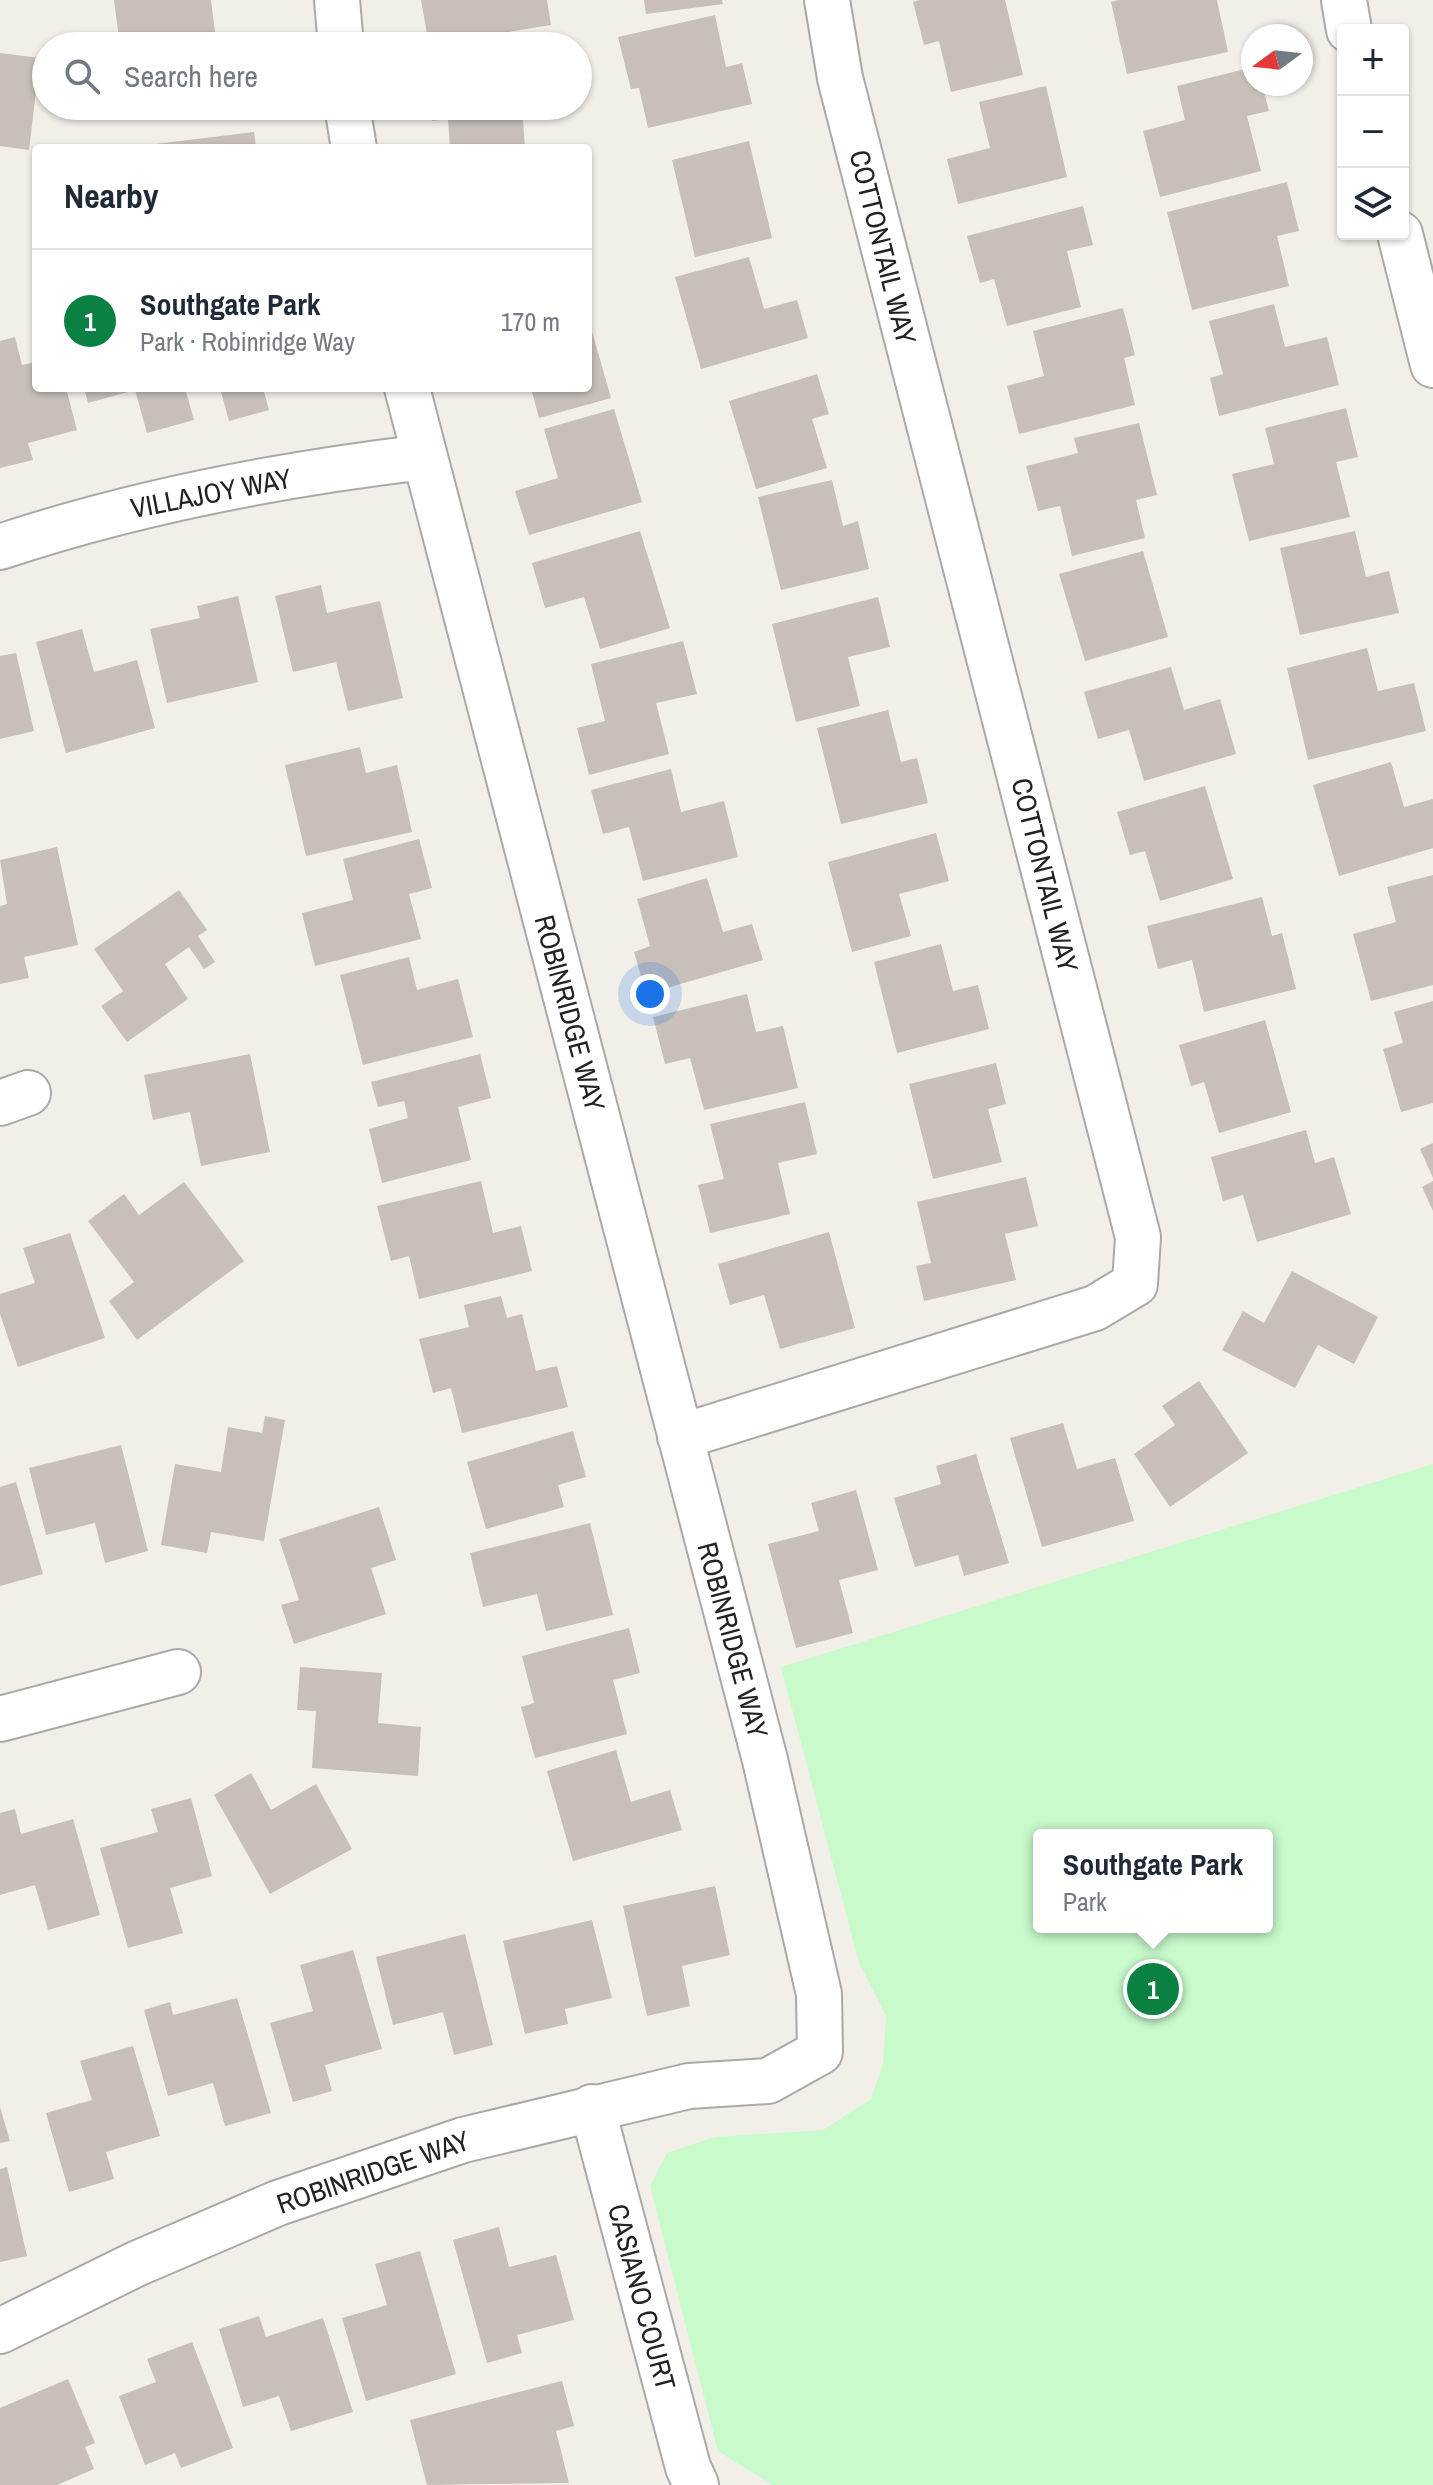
<!DOCTYPE html>
<meta charset="utf-8">
<style>
body{margin:0;font-family:"Archivo Narrow",sans-serif;background:#f2f2f3;color:#1f2937}
.controls{position:absolute;right:24px;top:24px;display:grid;overflow:hidden;border-radius:8px;box-shadow:0 2px 6px #0004}
.controls button{width:72px;height:72px;display:grid;place-items:center;padding:0;border:0;border-bottom:2px solid #e0e1e3;background:#fff;color:#1f2937;font:40px sans-serif}
.compass{position:absolute;left:1241px;top:24px;width:72px;height:72px;border-radius:50%;background:#fff;box-shadow:0 2px 6px #0004;rotate:255deg}
.you{position:absolute;left:650px;top:994px;width:28px;height:28px;margin:-20px;border:6px solid #fff;border-radius:50%;background:#1a73e8;box-shadow:0 0 0 12px #1a73e833}
.badge{display:grid;place-items:center;width:52px;height:52px;border-radius:50%;background:#0b8043;color:#fff;font-size:26px;font-weight:700}
.pin{position:absolute;translate:-50% -50%;border:4px solid #fff;box-shadow:0 2px 8px #0006}
.popup{position:absolute;left:1033px;top:1829px;width:240px;height:104px;box-sizing:border-box;display:grid;place-content:center;border-radius:8px;background:#fff;filter:drop-shadow(0 2px 6px #0005);font-size:26px;white-space:nowrap;color:#747a83}
.popup b{font-size:30px;color:#1f2937}
.popup::after{content:'';position:absolute;left:50%;top:100%;margin-left:-16px;border:16px solid transparent;border-top-color:#fff}
.list{margin:0;padding:0;list-style:none}
h2{display:flex;justify-content:space-between;align-items:center;height:104px;margin:0;padding:0 32px;font-size:34px}
h2 small{font-size:26px;font-weight:400;color:#747a83}
.list li{display:grid;grid-template-columns:52px 1fr auto;gap:24px;align-items:center;box-sizing:border-box;height:144px;padding:0 32px;border-top:2px solid #e0e1e3}
.list b{display:block;font-size:30px;white-space:nowrap}
.list p{margin:0;font-size:26px;white-space:nowrap;color:#747a83}
.list em{font-size:26px;font-style:normal;color:#747a83}
.icon{flex:none;width:44px;height:44px;fill:none;stroke:currentColor;stroke-width:2;stroke-linecap:round;stroke-linejoin:round}
.map{position:relative;flex:none;width:1433px;height:2485px;overflow:hidden}
.search{position:absolute;background:#fff;box-shadow:0 2px 6px #0004;left:32px;top:32px;width:560px;height:88px;display:flex;align-items:center;gap:20px;box-sizing:border-box;padding:0 28px;border-radius:44px;color:#747a83;font-size:30px}
.panel{position:absolute;background:#fff;box-shadow:0 2px 6px #0004;left:32px;top:144px;width:560px;height:248px;border-radius:8px}
.map>svg:first-child{display:block}
.park{fill:#c8facc;fill-rule:evenodd}
.building{fill:#c7bfb8}
.lines{fill:none;stroke-linecap:round;stroke-linejoin:round}
.minor-casing{stroke:#a9a9a9;stroke-width:48}
.minor{stroke:#fff;stroke-width:44}
.labels{text-anchor:middle;stroke-width:8;stroke-linejoin:round;paint-order:stroke}
.street-label{font-size:28px;fill:#222;stroke:#fff}
</style>
<div class="map">
<svg width="1433" height="2485" viewBox="0 0 1433 2485">
<rect width="100%" height="100%" fill="#f2efe9"/>
<path class="park" d="M 1433,1464 L 1433,2485 L 772,2485 L 718,2451 L 650,2186 L 667,2153 L 715,2137 L 823,2130 L 871,2099 L 883,2064 L 886,2016 L 859,1963 L 781,1667 ZM 1039,1835 L 1267,1835 L 1267,1927 L 1039,1927 Z"/>
<path class="building" d="M 114,0 L 211,0 L 216,40 L 243,36 L 244,46 L 120,46 Z
M 421,0 L 547,0 L 551,25 L 429,45 Z
M 644,0 L 722,0 L 723,4 L 646,14 Z
M 920,0 L 1005,0 L 1023,75 L 951,92 L 939,41 L 924,45 L 913,2 Z
M 1118,0 L 1217,0 L 1228,52 L 1127,74 L 1111,2 Z
M 715,15 L 726,67 L 742,63 L 752,104 L 648,128 L 639,88 L 631,89 L 618,37 Z
M 0,53 L 40,58 L 29,150 L 0,146 Z
M 1253,67 L 1253,84 L 1262,84 L 1269,111 L 1247,116 L 1261,171 L 1160,197 L 1143,131 L 1185,120 L 1177,86 Z
M 1046,86 L 1067,177 L 958,204 L 947,159 L 990,148 L 979,102 Z
M 431,106 L 522,106 L 525,148 L 450,148 L 448,119 L 432,121 Z
M 254,132 L 256,148 L 139,148 L 139,146 Z
M 749,141 L 772,238 L 695,257 L 672,160 Z
M 1287,182 L 1299,231 L 1277,236 L 1289,286 L 1192,310 L 1167,212 Z
M 1083,206 L 1093,245 L 1067,251 L 1081,307 L 1007,326 L 994,279 L 980,283 L 967,236 Z
M 749,257 L 764,309 L 797,300 L 808,338 L 701,369 L 675,277 Z
M 1274,304 L 1285,347 L 1327,337 L 1339,385 L 1219,416 L 1210,378 L 1223,374 L 1209,321 Z
M 1123,308 L 1135,355 L 1124,358 L 1135,405 L 1019,434 L 1007,386 L 1044,376 L 1033,331 Z
M 589,321 L 611,398 L 539,418 L 531,388 L 588,388 Z
M 15,337 L 22,365 L 36,362 L 36,388 L 66,388 L 77,430 L 28,443 L 33,460 L 0,468 L 0,341 Z
M 817,374 L 829,414 L 812,419 L 827,468 L 756,489 L 729,401 Z
M 84,388 L 185,388 L 194,420 L 147,433 L 135,390 L 88,403 Z
M 220,388 L 263,388 L 269,410 L 229,421 Z
M 1346,408 L 1358,457 L 1336,462 L 1350,517 L 1249,541 L 1232,474 L 1274,464 L 1265,428 Z
M 614,409 L 642,502 L 529,535 L 515,491 L 558,478 L 544,429 Z
M 1139,423 L 1157,495 L 1136,500 L 1145,538 L 1072,556 L 1060,506 L 1038,511 L 1026,466 L 1078,453 L 1074,438 Z
M 832,480 L 843,526 L 858,521 L 869,569 L 781,590 L 758,497 Z
M 640,531 L 670,628 L 600,649 L 584,597 L 545,608 L 532,563 Z
M 1355,531 L 1366,577 L 1389,571 L 1399,613 L 1300,635 L 1280,548 Z
M 1143,551 L 1168,637 L 1085,661 L 1059,574 Z
M 321,585 L 327,613 L 380,601 L 403,698 L 348,711 L 336,662 L 293,672 L 275,596 Z
M 238,596 L 258,682 L 167,703 L 150,629 L 200,618 L 197,606 Z
M 878,597 L 890,647 L 848,657 L 860,706 L 796,722 L 772,624 Z
M 82,629 L 94,672 L 137,660 L 155,728 L 66,753 L 36,642 Z
M 683,641 L 697,694 L 656,703 L 669,754 L 589,775 L 577,728 L 605,721 L 591,664 Z
M 1367,648 L 1378,691 L 1414,683 L 1426,731 L 1308,760 L 1287,668 Z
M 16,653 L 34,731 L 0,739 L 0,656 Z
M 1171,667 L 1184,710 L 1220,699 L 1236,754 L 1144,781 L 1129,730 L 1098,739 L 1084,692 Z
M 888,710 L 901,762 L 917,758 L 928,803 L 841,824 L 817,728 Z
M 360,747 L 366,773 L 397,765 L 412,832 L 306,856 L 285,765 Z
M 1391,762 L 1404,807 L 1433,799 L 1433,848 L 1339,876 L 1313,785 Z
M 671,769 L 681,812 L 724,801 L 738,857 L 643,881 L 629,827 L 603,834 L 591,790 Z
M 1205,786 L 1233,879 L 1160,901 L 1145,851 L 1130,855 L 1117,812 Z
M 936,833 L 949,881 L 899,894 L 911,936 L 852,952 L 828,862 Z
M 419,839 L 432,888 L 409,894 L 421,939 L 315,966 L 302,913 L 353,900 L 343,859 Z
M 57,847 L 78,945 L 24,957 L 29,978 L 0,984 L 0,906 L 7,904 L 0,860 Z
M 1433,875 L 1433,985 L 1371,1001 L 1353,934 L 1396,922 L 1387,887 Z
M 707,878 L 723,932 L 752,924 L 763,960 L 646,994 L 634,952 L 650,946 L 637,899 Z
M 179,890 L 207,930 L 198,936 L 215,962 L 204,969 L 189,947 L 165,964 L 188,999 L 127,1042 L 101,1006 L 123,991 L 94,949 Z
M 1262,897 L 1272,936 L 1282,933 L 1296,989 L 1204,1012 L 1192,960 L 1158,969 L 1147,926 Z
M 941,944 L 953,991 L 978,985 L 989,1029 L 897,1053 L 874,962 Z
M 409,957 L 417,990 L 458,979 L 473,1037 L 363,1065 L 340,975 Z
M 747,994 L 756,1032 L 783,1026 L 798,1088 L 704,1110 L 690,1058 L 665,1064 L 653,1017 Z
M 1433,1001 L 1433,1103 L 1401,1112 L 1383,1049 L 1403,1043 L 1394,1012 Z
M 1265,1020 L 1291,1112 L 1219,1133 L 1204,1082 L 1191,1086 L 1179,1045 Z
M 250,1054 L 270,1152 L 201,1166 L 190,1112 L 153,1120 L 144,1075 Z
M 480,1054 L 491,1098 L 458,1107 L 471,1160 L 382,1183 L 369,1129 L 408,1118 L 404,1101 L 378,1107 L 371,1082 Z
M 996,1063 L 1006,1104 L 988,1109 L 1002,1162 L 933,1179 L 909,1084 Z
M 805,1102 L 817,1154 L 778,1163 L 790,1214 L 710,1233 L 698,1185 L 724,1179 L 710,1124 Z
M 1306,1130 L 1315,1163 L 1334,1157 L 1351,1214 L 1257,1242 L 1243,1195 L 1223,1201 L 1211,1157 Z
M 1433,1143 L 1433,1178 L 1420,1149 Z
M 1026,1177 L 1038,1226 L 1005,1234 L 1016,1280 L 924,1301 L 916,1266 L 931,1263 L 917,1202 Z
M 481,1181 L 493,1233 L 521,1226 L 532,1271 L 419,1299 L 409,1256 L 391,1261 L 377,1206 Z
M 1433,1181 L 1433,1211 L 1422,1187 Z
M 184,1182 L 244,1261 L 137,1340 L 109,1301 L 134,1282 L 88,1221 L 124,1194 L 139,1215 Z
M 829,1232 L 855,1328 L 780,1349 L 764,1295 L 730,1305 L 718,1264 Z
M 70,1233 L 105,1338 L 18,1367 L 0,1314 L 0,1294 L 35,1283 L 23,1248 Z
M 1292,1271 L 1378,1317 L 1354,1364 L 1318,1345 L 1295,1388 L 1222,1350 L 1243,1311 L 1264,1323 Z
M 501,1296 L 507,1318 L 522,1314 L 536,1371 L 557,1366 L 568,1407 L 462,1433 L 451,1388 L 433,1393 L 419,1339 L 469,1327 L 464,1305 Z
M 1199,1381 L 1248,1453 L 1170,1507 L 1134,1454 L 1175,1425 L 1162,1406 Z
M 265,1416 L 285,1420 L 264,1541 L 211,1532 L 207,1553 L 161,1545 L 175,1464 L 221,1472 L 228,1427 L 262,1433 Z
M 1063,1423 L 1077,1469 L 1115,1458 L 1134,1521 L 1042,1547 L 1010,1438 Z
M 573,1431 L 586,1477 L 558,1485 L 564,1507 L 486,1529 L 467,1462 Z
M 121,1445 L 148,1551 L 105,1563 L 95,1523 L 46,1535 L 29,1468 Z
M 976,1454 L 1009,1563 L 964,1576 L 958,1555 L 915,1567 L 894,1498 L 941,1484 L 936,1466 Z
M 16,1482 L 43,1574 L 0,1586 L 0,1487 Z
M 856,1490 L 878,1570 L 839,1580 L 853,1633 L 796,1648 L 768,1544 L 819,1531 L 811,1503 Z
M 379,1507 L 396,1560 L 371,1568 L 386,1614 L 294,1644 L 281,1605 L 299,1600 L 279,1539 Z
M 590,1523 L 613,1615 L 546,1631 L 537,1594 L 483,1607 L 470,1553 Z
M 629,1628 L 640,1673 L 613,1680 L 627,1734 L 535,1758 L 521,1707 L 534,1703 L 522,1656 Z
M 300,1667 L 382,1673 L 378,1723 L 421,1727 L 418,1776 L 312,1768 L 316,1711 L 297,1710 Z
M 616,1750 L 631,1802 L 670,1790 L 682,1830 L 573,1861 L 547,1771 Z
M 251,1773 L 271,1810 L 316,1784 L 352,1849 L 270,1894 L 214,1795 Z
M 191,1798 L 212,1876 L 170,1888 L 183,1933 L 128,1948 L 100,1848 L 158,1832 L 151,1809 Z
M 15,1809 L 21,1834 L 73,1819 L 100,1915 L 48,1930 L 35,1885 L 0,1895 L 0,1813 Z
M 715,1886 L 730,1955 L 682,1966 L 690,2006 L 647,2016 L 623,1906 Z
M 592,1920 L 612,1998 L 565,2009 L 568,2024 L 525,2034 L 503,1941 Z
M 465,1934 L 493,2045 L 454,2055 L 443,2012 L 393,2025 L 376,1957 Z
M 353,1950 L 382,2049 L 325,2065 L 332,2091 L 293,2102 L 270,2023 L 313,2011 L 300,1965 Z
M 237,1998 L 271,2113 L 225,2126 L 213,2083 L 168,2096 L 144,2010 L 170,2002 L 173,2015 Z
M 133,2046 L 160,2136 L 106,2152 L 114,2179 L 69,2192 L 46,2113 L 92,2100 L 80,2061 Z
M 0,2107 L 10,2141 L 0,2143 Z
M 7,2167 L 27,2256 L 0,2262 L 0,2169 Z
M 499,2227 L 509,2267 L 556,2255 L 574,2320 L 517,2335 L 522,2353 L 487,2363 L 453,2240 Z
M 420,2251 L 456,2374 L 366,2401 L 342,2318 L 387,2305 L 375,2264 Z
M 259,2316 L 266,2337 L 323,2318 L 353,2412 L 291,2431 L 279,2396 L 243,2407 L 219,2329 Z
M 192,2342 L 233,2448 L 181,2468 L 175,2453 L 145,2465 L 119,2396 L 156,2382 L 147,2359 Z
M 68,2379 L 95,2443 L 85,2447 L 94,2469 L 57,2485 L 0,2485 L 0,2408 Z
M 562,2381 L 574,2426 L 556,2431 L 569,2483 L 427,2485 L 410,2420 Z"/>
<g class="lines">
<defs>
<path id="minor" d="M 337,0 L 341,46
M 1344,0 L 1349,30
M 347,106 L 354,148
M 1400,234 L 1433,365
M 0,547 C 138,501 281,474 425,457
M 0,1103 L 28,1093
M 680,1437 L 1095,1308 L 1135,1284 L 1138,1237 L 840,78 L 827,0
M 0,1719 L 178,1672
M 592,2107 L 688,2467 L 696,2485
M 0,2331 L 136,2264 L 278,2203 L 463,2140 L 689,2086 L 768,2081 L 820,2052 L 819,1994 L 765,1760 L 407,388"/>
</defs>
<use href="#minor" class="minor-casing"/>
<use href="#minor" class="minor"/>
</g>
<g class="labels">
<g class="street-label">
<text transform="translate(883 247) rotate(76)" y="10">COTTONTAIL WAY</text>
<text transform="translate(211 493) rotate(-11)" y="10">VILLAJOY WAY</text>
<text transform="translate(1045 875) rotate(76)" y="10">COTTONTAIL WAY</text>
<text transform="translate(570 1013) rotate(75)" y="10">ROBINRIDGE WAY</text>
<text transform="translate(733 1640) rotate(75)" y="10">ROBINRIDGE WAY</text>
<text transform="translate(373 2172) rotate(-19)" y="10">ROBINRIDGE WAY</text>
<text transform="translate(642 2297) rotate(75)" y="10">CASIANO COURT</text>
</g>
</g>
</svg>
<div class="controls">
<button>+</button>
<button>−</button>
<button><svg class="icon" aria-label="layers" viewBox="0 0 24 24"><path d="M12 4l9 5-9 5-9-5zM3 14l9 5 9-5"/></svg></button>
</div>
<svg class="compass" viewBox="-18 -18 36 36"><path d="M0-13l5 13h-10z" fill="#e53935"/><path d="M0 13l5-13h-10z" fill="#747a83"/></svg>
<div class="you"></div>
<div class="pin badge" style="left:1153px;top:1989px">1</div>
<div class="popup"><b>Southgate Park</b>Park</div>
<div class="search"><svg class="icon" aria-label="search" viewBox="0 0 24 24"><circle cx="10" cy="10" r="6"/><path d="M15 15l6 6"/></svg>Search here</div>
<section class="panel">
<h2>Nearby<small></small></h2>
<ul class="list">
<li><span class="badge">1</span><div><b>Southgate Park</b><p>Park · Robinridge Way</p></div><em>170 m</em></li>
</ul>
</section>
</div>
